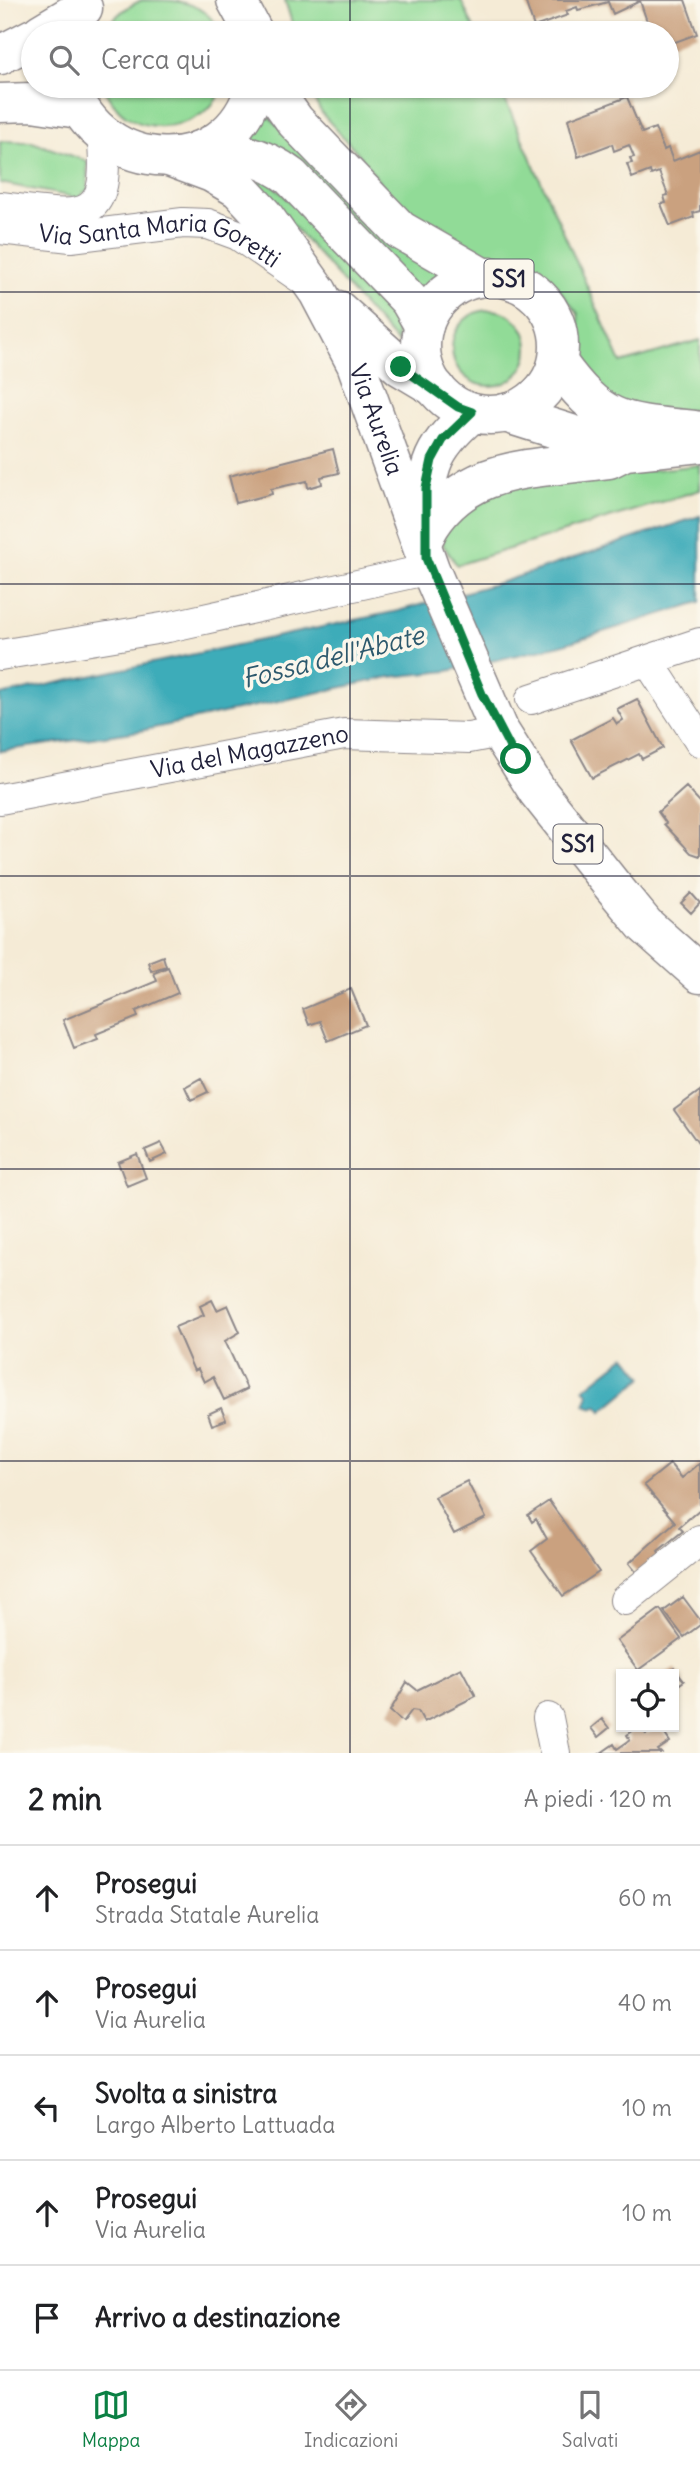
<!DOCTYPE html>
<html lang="it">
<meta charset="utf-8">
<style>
body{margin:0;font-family:Delius,sans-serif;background:#f2f2f2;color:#202124}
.controls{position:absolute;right:21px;bottom:21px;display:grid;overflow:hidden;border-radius:0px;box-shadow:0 2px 5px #0004}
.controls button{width:63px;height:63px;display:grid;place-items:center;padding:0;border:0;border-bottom:2px solid #e0e0e0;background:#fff;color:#202124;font:35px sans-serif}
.stop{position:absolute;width:21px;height:21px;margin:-16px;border:5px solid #0b8043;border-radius:50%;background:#fff}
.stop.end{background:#0b8043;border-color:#fff;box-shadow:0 2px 7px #0008}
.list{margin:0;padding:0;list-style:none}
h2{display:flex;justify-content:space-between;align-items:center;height:91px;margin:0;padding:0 28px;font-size:30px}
h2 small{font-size:23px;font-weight:400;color:#757577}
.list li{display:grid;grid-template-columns:46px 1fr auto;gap:21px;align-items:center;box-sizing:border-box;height:105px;padding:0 28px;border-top:2px solid #e0e0e0}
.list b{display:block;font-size:26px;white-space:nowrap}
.list p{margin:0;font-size:23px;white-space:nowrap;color:#757577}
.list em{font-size:23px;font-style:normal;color:#757577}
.icon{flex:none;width:38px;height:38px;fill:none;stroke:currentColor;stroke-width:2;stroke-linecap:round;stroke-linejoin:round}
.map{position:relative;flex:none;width:700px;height:1753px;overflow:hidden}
.search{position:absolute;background:#fff;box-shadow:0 2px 5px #0004;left:21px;right:21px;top:21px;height:77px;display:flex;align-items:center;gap:18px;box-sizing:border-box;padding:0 24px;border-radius:38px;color:#757577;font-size:26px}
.sheet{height:616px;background:#fff}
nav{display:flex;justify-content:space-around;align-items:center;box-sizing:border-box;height:98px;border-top:2px solid #e0e0e0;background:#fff;font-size:19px;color:#757577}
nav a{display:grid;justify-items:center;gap:4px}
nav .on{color:#0b8043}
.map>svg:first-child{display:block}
.green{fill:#91db97;stroke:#5a7e69;stroke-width:2}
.water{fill:#3dacb9;stroke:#30677a;stroke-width:2}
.building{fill:#caa17f}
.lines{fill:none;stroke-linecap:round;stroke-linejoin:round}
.minor-casing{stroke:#8c8688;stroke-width:32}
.tertiary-casing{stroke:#8c8688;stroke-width:41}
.primary-casing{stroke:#8c8688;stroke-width:41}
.trunk-casing{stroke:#8c8688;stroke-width:41}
.minor{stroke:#fff;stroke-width:30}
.tertiary{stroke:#fff;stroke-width:38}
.primary{stroke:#fff;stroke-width:38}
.trunk{stroke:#fff;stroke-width:38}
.route{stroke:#0b8043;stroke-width:9}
.grid{fill:none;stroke:#22223b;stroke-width:2;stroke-opacity:0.55}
.labels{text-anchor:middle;stroke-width:7;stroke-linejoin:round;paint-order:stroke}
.shield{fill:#fbf7ec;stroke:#636270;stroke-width:2}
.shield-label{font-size:23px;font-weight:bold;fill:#22223b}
.street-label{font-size:24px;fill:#22223b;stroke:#fbf7ec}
.water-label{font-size:26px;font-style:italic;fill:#2d596d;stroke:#fbf7ec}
</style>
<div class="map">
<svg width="700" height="1753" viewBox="0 0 700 1753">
<rect width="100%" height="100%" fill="#fbf7ec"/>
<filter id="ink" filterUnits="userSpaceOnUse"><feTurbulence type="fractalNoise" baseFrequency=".0143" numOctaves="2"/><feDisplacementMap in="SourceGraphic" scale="14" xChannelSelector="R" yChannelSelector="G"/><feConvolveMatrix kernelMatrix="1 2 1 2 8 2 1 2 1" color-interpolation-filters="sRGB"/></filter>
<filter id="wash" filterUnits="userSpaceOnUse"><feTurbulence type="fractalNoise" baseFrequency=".00686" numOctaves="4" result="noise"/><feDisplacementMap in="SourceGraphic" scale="28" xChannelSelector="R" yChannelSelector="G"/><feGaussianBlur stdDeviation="1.57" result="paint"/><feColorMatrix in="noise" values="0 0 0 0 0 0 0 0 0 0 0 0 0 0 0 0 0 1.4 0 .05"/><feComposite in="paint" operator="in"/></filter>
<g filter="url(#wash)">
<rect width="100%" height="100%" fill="#f5ebd6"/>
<path class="green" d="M 142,0 C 178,0 203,0 222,33 L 105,33 C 113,16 125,8 142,0 Z
M 285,0 L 461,0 L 476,33 L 295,33 Z
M 103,86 L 223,86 C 211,123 158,138 126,116 C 115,108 109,97 103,86 Z
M 306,86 L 499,86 L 621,363 L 700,340 L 700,410 L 661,412 L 614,403 L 582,365 L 578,314 L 554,283 L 518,264 L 484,258 L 405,216 L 357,152 L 323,115 Z
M 268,116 L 442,274 L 422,293 L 251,142 Z
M 0,141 L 32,142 L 87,161 L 88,189 L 78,198 L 0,183 Z
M 240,166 L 254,167 L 287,198 L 387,302 L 396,319 L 398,344 Z
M452 348a38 38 0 1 1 76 0a38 38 0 1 1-76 0Z
M 700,465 L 700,490 L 457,565 L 443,545 L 445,527 L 505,486 Z"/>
<path class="water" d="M 700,516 L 700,602 L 561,645 L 448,671 L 390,677 L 140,731 L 0,751 L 0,695 L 398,611 L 502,582 Z
M 626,1356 L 643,1377 L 602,1411 L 597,1405 L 593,1408 L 585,1405 L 589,1394 L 584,1389 Z"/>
<g id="blocks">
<path class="building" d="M 525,0 L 685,0 L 697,34 L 667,45 L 667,33 L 651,33 L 640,1 L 613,14 L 608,2 L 578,10 L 577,7 L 566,11 L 568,15 L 534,27 Z
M 627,97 L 642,133 L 655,128 L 664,150 L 668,148 L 673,161 L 700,150 L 700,211 L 693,213 L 694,217 L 670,226 L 661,204 L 666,203 L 664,196 L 668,195 L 659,172 L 651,175 L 650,171 L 632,178 L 627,164 L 632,163 L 630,158 L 634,157 L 629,145 L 614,151 L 612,144 L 578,157 L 568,119 Z
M 333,449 L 339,473 L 321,477 L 322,484 L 308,488 L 307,481 L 271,489 L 272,494 L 236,503 L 229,476 Z
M 637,699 L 663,748 L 642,759 L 639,754 L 592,778 L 571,740 L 613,718 L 617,724 L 623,720 L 617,709 Z
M 686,787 L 700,802 L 700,856 L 691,853 L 664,824 L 666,823 L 658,812 Z
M 691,893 L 700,903 L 691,913 L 681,903 Z
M 163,956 L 166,966 L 151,971 L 148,962 Z
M 168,967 L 178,993 L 136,1011 L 138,1017 L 96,1034 L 98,1039 L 74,1048 L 63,1020 L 157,981 L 154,973 Z
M 351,989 L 366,1025 L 328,1041 L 320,1021 L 309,1025 L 303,1009 Z
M 201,1078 L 208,1092 L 191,1100 L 185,1087 Z
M 700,1091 L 700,1146 L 674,1110 Z
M 161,1143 L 167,1154 L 150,1162 L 145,1150 Z
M 137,1154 L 146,1178 L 127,1186 L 118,1162 Z
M 212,1300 L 217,1310 L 228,1305 L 240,1332 L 225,1341 L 247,1389 L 224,1400 L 213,1377 L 204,1382 L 198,1369 L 194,1371 L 175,1327 L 204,1315 L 200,1306 Z
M 221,1408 L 226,1420 L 212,1425 L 208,1414 Z
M 700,1463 L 700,1509 L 679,1527 L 683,1531 L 658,1551 L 660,1554 L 637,1573 L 629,1563 L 675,1522 L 644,1485 L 670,1464 L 682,1478 Z
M 467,1481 L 486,1518 L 454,1534 L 435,1497 Z
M 549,1501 L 599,1572 L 563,1596 L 531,1551 L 547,1539 L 536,1519 L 532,1522 L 528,1515 Z
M 683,1597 L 700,1620 L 700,1625 L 684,1637 L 664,1611 Z
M 660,1609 L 681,1639 L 638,1670 L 617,1641 Z
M 461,1668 L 476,1696 L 424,1722 L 418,1711 L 412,1710 L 403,1722 L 390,1711 L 407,1682 L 417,1690 Z
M 674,1668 L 684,1681 L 674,1688 L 674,1674 L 665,1674 Z
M 602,1719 L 609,1728 L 598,1737 L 591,1728 Z
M 638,1727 L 646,1734 L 660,1727 L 670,1742 L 658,1750 L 661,1753 L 601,1753 L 614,1744 L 617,1749 L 630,1740 L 627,1735 Z"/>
</g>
</g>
<g filter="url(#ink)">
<use href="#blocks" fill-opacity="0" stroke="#8c8688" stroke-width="2"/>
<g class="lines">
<defs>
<g id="minor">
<path d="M 0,207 C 76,215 113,232 102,135"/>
<path id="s1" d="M 0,229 L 71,237 L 183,223 L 208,224 L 238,235 L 301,278"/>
<path d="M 0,655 L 168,627 L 430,569"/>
<path d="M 648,661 L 700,741"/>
<path d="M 531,699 L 700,643"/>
<path id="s2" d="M 0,799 L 344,734 L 469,738 L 500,732"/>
<path d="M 625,1600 L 700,1540"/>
<path d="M 548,1718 L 555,1753"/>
</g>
<path id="tertiary" d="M 558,363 C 602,424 622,423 694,430
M 505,413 L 625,451 L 700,443
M 426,533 C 465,462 537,470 609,459 L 625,451"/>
<g id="primary">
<path d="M 236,0 L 254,33"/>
<path d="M 70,86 C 100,177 229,183 255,86"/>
<path d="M 270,86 L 295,121 L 400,230 L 482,277"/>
<path d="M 199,150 C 233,149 264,156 291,177 L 409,300 L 424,326"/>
<path id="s3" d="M 169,157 L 212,173 L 239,189 L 264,216 L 318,292 L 356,364 L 430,569 L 500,732 L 538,792 L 611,884 L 645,925 L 700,974"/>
<circle cx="490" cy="346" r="69"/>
<path d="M 338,310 L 401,367 L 436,388"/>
<path d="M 426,534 C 426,474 424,454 472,413"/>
</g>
<path id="trunk" d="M 41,33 L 83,8
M 0,55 L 33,38
M 0,103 L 32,102 L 79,109"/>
</defs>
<use href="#minor" class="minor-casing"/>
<use href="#tertiary" class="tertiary-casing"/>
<use href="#primary" class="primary-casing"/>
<use href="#trunk" class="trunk-casing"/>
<use href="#minor" class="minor"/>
<use href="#tertiary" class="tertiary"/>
<use href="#primary" class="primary"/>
<use href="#trunk" class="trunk"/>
</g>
</g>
<g class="lines" filter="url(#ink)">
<path class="route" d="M 401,367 L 458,407 L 472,412 L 443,440 L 432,460 L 426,488 L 426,558 L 482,694 L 516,759"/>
</g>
<path class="grid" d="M 350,0 L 350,33M 350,86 L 350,1753M 0,292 L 700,292M 0,584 L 700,584M 0,876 L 700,876M 0,1169 L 700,1169M 0,1461 L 700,1461"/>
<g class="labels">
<g class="shield">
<rect x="484.5" y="259.5" width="49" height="39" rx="5"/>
<rect x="553.5" y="824.5" width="49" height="39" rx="5"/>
</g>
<g class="shield-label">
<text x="509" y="287">SS1</text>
<text x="578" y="852">SS1</text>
</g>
<g class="street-label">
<text dy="8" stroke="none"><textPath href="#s1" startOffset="164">Via Santa Maria Goretti</textPath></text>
<text dy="8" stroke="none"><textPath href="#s3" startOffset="348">Via Aurelia</textPath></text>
<text dy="8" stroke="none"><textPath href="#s2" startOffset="254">Via del Magazzeno</textPath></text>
</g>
<g class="water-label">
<text transform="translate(333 657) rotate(-14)" y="9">Fossa dell'Abate</text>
</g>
</g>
</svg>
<div class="controls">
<button><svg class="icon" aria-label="locate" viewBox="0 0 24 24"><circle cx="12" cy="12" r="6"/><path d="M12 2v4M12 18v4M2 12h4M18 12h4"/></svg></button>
</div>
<div class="stop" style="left:516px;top:759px"></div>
<div class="stop end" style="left:401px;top:367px"></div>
<div class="search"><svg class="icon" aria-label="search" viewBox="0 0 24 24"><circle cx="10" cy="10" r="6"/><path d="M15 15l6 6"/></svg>Cerca qui</div>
</div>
<section class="sheet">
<h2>2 min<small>A piedi · 120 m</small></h2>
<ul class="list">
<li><svg class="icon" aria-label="ahead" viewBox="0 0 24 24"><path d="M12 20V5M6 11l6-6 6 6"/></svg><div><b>Prosegui</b><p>Strada Statale Aurelia</p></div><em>60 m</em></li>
<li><svg class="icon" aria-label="ahead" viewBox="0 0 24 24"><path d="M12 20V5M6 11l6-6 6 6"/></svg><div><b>Prosegui</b><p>Via Aurelia</p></div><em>40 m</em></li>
<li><svg class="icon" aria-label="left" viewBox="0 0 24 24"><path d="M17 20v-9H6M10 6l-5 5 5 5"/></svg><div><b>Svolta a sinistra</b><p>Largo Alberto Lattuada</p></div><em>10 m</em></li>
<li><svg class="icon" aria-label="ahead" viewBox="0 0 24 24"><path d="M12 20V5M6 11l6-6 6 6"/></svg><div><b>Prosegui</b><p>Via Aurelia</p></div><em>10 m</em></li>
<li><svg class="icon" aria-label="arrive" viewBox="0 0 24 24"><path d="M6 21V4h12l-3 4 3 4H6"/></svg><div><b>Arrivo a destinazione</b></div></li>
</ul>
</section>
<nav>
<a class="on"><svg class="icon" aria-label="map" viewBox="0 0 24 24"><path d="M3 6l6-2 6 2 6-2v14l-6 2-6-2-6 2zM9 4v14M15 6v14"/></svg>Mappa</a>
<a><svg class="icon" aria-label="directions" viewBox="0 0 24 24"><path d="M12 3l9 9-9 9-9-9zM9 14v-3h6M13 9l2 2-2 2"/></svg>Indicazioni</a>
<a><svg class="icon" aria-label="saved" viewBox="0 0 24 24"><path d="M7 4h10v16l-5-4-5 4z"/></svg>Salvati</a>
</nav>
